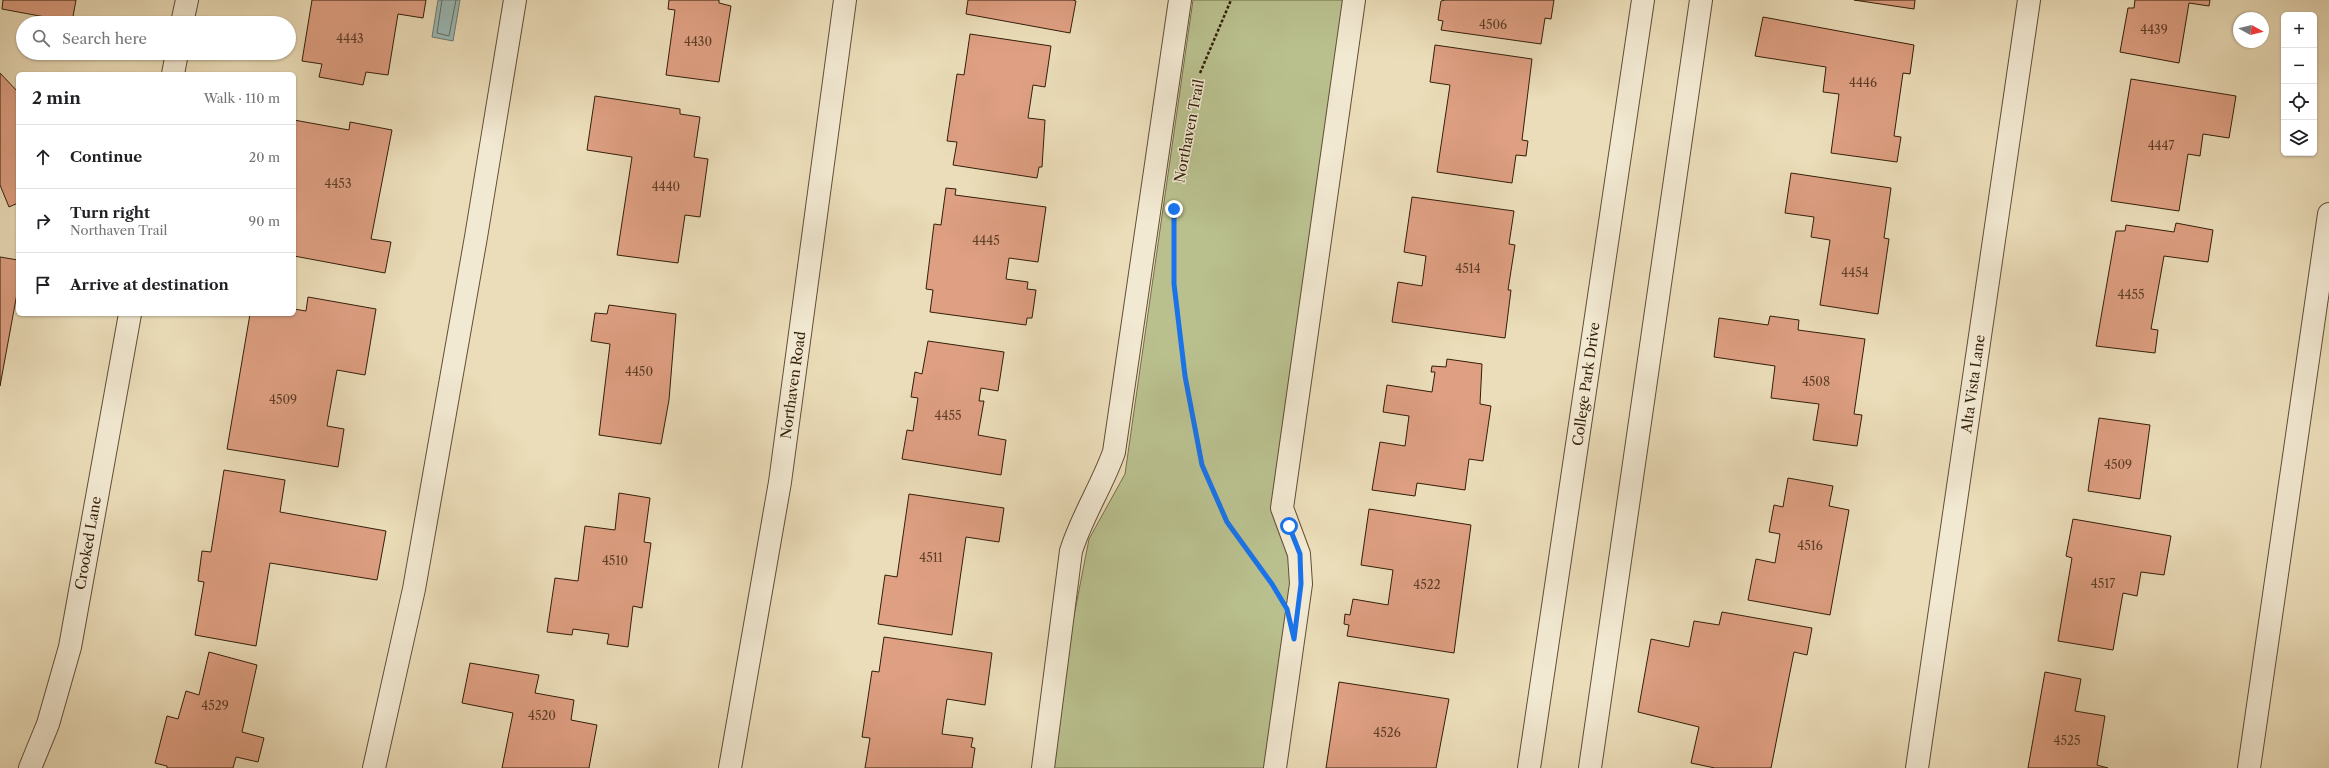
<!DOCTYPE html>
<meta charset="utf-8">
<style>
body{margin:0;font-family:"Libre Caslon Text",serif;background:#f6f6f6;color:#202124}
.controls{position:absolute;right:12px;top:12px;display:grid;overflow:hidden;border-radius:6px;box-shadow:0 1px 3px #0004}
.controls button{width:36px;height:36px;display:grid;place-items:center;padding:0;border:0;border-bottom:1px solid #e0e0e0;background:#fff;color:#202124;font:20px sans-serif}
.compass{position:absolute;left:2233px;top:12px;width:36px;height:36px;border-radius:50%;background:#fff;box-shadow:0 1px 3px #0004;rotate:98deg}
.stop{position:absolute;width:12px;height:12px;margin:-9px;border:3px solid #1a73e8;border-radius:50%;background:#fff}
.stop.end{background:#1a73e8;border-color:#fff;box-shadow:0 1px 4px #0008}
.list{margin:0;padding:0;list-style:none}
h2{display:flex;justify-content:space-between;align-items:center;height:52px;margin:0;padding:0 16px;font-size:17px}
h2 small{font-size:13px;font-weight:400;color:#757577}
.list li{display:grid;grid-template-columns:26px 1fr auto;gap:12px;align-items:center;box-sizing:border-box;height:64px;padding:0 16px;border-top:1px solid #e0e0e0}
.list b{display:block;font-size:15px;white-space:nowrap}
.list p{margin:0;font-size:13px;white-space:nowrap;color:#757577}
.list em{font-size:13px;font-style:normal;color:#757577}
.icon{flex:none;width:22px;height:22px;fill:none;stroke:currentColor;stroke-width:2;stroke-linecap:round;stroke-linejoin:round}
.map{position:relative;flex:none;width:2329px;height:768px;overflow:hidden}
.search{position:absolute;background:#fff;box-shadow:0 1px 3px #0004;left:16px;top:16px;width:280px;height:44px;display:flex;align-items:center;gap:10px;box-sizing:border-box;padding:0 14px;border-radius:22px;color:#757577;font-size:15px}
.panel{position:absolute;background:#fff;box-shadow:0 1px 3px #0004;left:16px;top:72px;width:280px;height:244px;border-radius:6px}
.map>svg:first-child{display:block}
.green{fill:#b9c08e;stroke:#766f4c}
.water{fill:#9abab7;stroke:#717c71}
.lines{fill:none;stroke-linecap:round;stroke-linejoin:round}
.shore{stroke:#666c60;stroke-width:1}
.building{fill:#de9f82;stroke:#331e09}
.minor-casing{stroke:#614e35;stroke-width:24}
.path{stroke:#331e09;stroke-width:2.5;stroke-dasharray:3 2;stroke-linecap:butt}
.minor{stroke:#f2e9d2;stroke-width:22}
.route{stroke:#1a73e8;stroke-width:5}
.labels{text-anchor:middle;stroke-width:3;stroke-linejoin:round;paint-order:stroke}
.number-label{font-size:12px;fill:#5e3e27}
.street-label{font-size:14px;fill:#331e09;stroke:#f2e9d2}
</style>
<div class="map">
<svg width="2329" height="768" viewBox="0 0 2329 768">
<rect width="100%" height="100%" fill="#ebddb9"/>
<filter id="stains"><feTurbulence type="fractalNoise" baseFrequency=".005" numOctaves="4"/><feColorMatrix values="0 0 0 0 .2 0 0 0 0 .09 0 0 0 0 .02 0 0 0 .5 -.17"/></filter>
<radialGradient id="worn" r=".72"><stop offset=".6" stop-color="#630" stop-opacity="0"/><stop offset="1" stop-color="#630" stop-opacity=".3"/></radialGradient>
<path class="green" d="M 1193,0 L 1345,0 L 1274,519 L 1309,579 L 1281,768 L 1054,768 L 1073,621 L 1089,539 L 1125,474 Z"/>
<path class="water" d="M 438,0 L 460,0 L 453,41 L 432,37 Z"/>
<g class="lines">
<path class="shore" d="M 442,0 L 437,33 L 449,36 L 456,0"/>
</g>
<path class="building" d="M 3,0 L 76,0 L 72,22 L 2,9 Z
M 312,0 L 426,0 L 423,18 L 398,14 L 388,75 L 366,72 L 363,85 L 319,77 L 322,64 L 302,61 Z
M 669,0 L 719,0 L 719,3 L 731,6 L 719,82 L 666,75 L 675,10 L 668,9 Z
M 968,0 L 1073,0 L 1076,1 L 1070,33 L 966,14 Z
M 1445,0 L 1554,0 L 1551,19 L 1545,18 L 1541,44 L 1441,30 L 1443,21 L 1438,20 L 1441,1 Z
M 1854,0 L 1915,0 L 1914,9 Z
M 2135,0 L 2210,0 L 2209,6 L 2189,3 L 2179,63 L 2120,52 L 2128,8 L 2134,8 Z
M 1763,17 L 1914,45 L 1910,74 L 1903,73 L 1894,136 L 1901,137 L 1897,162 L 1831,153 L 1839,94 L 1823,92 L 1826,67 L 1755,56 Z
M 970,34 L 1051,46 L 1045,87 L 1033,85 L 1028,118 L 1045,120 L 1042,167 L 1039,167 L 1037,178 L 953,165 L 957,142 L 947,141 L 957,74 L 964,75 Z
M 1435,45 L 1532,59 L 1522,140 L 1528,141 L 1526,156 L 1516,155 L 1512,183 L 1437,172 L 1450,85 L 1430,82 Z
M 0,73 L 18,92 L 18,203 L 9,207 L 0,185 Z
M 2131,79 L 2236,96 L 2229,138 L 2203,134 L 2200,156 L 2188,154 L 2179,211 L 2111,201 Z
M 595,96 L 680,109 L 680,114 L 700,117 L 694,157 L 708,159 L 700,217 L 685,215 L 678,263 L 617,255 L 632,157 L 587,150 Z
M 294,120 L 349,130 L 350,122 L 392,130 L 371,239 L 391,242 L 385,273 L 294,256 Z
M 1791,173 L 1891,188 L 1884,238 L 1889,239 L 1878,314 L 1820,305 L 1830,240 L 1811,237 L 1814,217 L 1785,213 Z
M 946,188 L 956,189 L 955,195 L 1046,207 L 1038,262 L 1009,258 L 1006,279 L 1028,282 L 1027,289 L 1036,290 L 1032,318 L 1027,318 L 1026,325 L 930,312 L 933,290 L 926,289 L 934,224 L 941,225 Z
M 1412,197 L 1514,211 L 1509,244 L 1515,245 L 1508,290 L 1511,290 L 1505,338 L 1392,322 L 1398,282 L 1422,286 L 1426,256 L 1404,252 Z
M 2176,223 L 2213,230 L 2208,262 L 2164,256 L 2151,329 L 2158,330 L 2155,353 L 2096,346 L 2116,231 L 2125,231 L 2126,225 L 2174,232 Z
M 0,257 L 18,260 L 18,288 L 0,386 Z
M 308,297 L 376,309 L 365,375 L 337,370 L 327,426 L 344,429 L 338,467 L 227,449 L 250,314 L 294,314 L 294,309 L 306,311 Z
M 609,305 L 676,314 L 669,400 L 661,444 L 599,435 L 610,344 L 591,341 L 595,313 L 607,314 Z
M 1770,316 L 1799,320 L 1798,330 L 1865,339 L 1854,414 L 1862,415 L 1857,446 L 1813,440 L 1819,404 L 1771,398 L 1775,366 L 1714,357 L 1719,318 L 1768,325 Z
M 928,341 L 1004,352 L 998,391 L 981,388 L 979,401 L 984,401 L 978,435 L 1006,440 L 1001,475 L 902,459 L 907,430 L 913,431 L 918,398 L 911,397 L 915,372 L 922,374 Z
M 1447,359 L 1482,364 L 1480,404 L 1491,406 L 1483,461 L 1469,459 L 1465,490 L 1417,483 L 1415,496 L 1372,490 L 1380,442 L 1405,446 L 1409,416 L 1383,412 L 1387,385 L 1432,392 L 1435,372 L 1431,372 L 1432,366 L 1446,367 Z
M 2099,418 L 2150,425 L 2140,499 L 2088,491 Z
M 224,470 L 285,480 L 280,512 L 386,531 L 377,580 L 270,563 L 256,646 L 195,635 L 204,582 L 198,581 L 202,551 L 211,552 Z
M 1788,478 L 1833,486 L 1829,506 L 1849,510 L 1830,615 L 1748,600 L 1756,559 L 1775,563 L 1780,534 L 1769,532 L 1774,505 L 1783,507 Z
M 619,493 L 650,498 L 644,542 L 651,543 L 642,608 L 633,606 L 628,647 L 607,644 L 609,634 L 573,629 L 572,635 L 547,632 L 555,578 L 578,581 L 585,526 L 615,530 Z
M 909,494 L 1004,508 L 999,542 L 966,537 L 952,635 L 878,624 L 885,575 L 897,577 Z
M 1369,509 L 1471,525 L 1454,653 L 1347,636 L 1349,625 L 1344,624 L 1345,614 L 1350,615 L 1353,599 L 1388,605 L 1393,570 L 1361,565 Z
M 2073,519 L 2171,536 L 2164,575 L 2141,572 L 2137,596 L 2123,593 L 2113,650 L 2058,641 L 2072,558 L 2066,556 Z
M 1722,612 L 1812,628 L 1807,655 L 1794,652 L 1771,768 L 1715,768 L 1691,763 L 1699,727 L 1638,712 L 1651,639 L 1689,647 L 1694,621 L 1719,625 Z
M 884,637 L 992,653 L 985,705 L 947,699 L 942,734 L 973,738 L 971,747 L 975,748 L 972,768 L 865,768 L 870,738 L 862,737 L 872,671 L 879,672 Z
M 209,652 L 257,665 L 242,732 L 264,738 L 258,762 L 236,757 L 233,768 L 167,768 L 167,766 L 155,763 L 167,716 L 178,719 L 186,691 L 199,695 Z
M 470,663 L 539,675 L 535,693 L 574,700 L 571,720 L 597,725 L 589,768 L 502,768 L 513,713 L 462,703 Z
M 2045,672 L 2081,679 L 2075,711 L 2105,716 L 2097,765 L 2108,768 L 2028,768 Z
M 1339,682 L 1449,699 L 1436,768 L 1326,768 Z"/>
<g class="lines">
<defs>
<path id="minor" d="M 182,23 L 187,0
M 173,74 L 177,53
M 30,768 L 48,724 L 70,647 L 130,314
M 374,768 L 414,589 L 476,237 L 515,0
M 730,768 L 780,482 L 845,0
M 1043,768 L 1071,551 C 1082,516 1102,486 1114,452 L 1180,0
M 1275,768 L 1301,584 L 1299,554 L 1282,508 L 1354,0
M 1529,768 L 1643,0
M 1590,768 L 1701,0
M 1917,768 L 2029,0
M 2249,768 L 2329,214"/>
</defs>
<use href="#minor" class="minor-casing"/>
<path class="path" d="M 1200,73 L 1231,0
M 1174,252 L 1174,284 L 1185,376 L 1202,465 L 1227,522 L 1271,582"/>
<use href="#minor" class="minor"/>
</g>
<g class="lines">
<path class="route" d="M 1174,209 L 1174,284 L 1185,376 L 1202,465 L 1227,522 L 1272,584 L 1287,609 L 1294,639 L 1301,584 L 1300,554 L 1289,526"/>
</g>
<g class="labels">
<g class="number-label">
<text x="1493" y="29">4506</text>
<text x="2154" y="34">4439</text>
<text x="350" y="43">4443</text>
<text x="698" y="46">4430</text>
<text x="1863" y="87">4446</text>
<text x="2161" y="150">4447</text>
<text x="338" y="188">4453</text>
<text x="666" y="191">4440</text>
<text x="986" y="245">4445</text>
<text x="1468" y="273">4514</text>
<text x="1855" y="277">4454</text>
<text x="2131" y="299">4455</text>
<text x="639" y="376">4450</text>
<text x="1816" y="386">4508</text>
<text x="283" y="404">4509</text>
<text x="948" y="420">4455</text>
<text x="2118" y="469">4509</text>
<text x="1810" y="550">4516</text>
<text x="931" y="562">4511</text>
<text x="615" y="565">4510</text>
<text x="2103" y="588">4517</text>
<text x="1427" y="589">4522</text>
<text x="215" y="710">4529</text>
<text x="542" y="720">4520</text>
<text x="1387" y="737">4526</text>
<text x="2067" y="745">4525</text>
</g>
<g class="street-label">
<text transform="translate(1189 131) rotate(-79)" y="5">Northaven Trail</text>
<text transform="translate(1586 384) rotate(-82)" y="5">College Park Drive</text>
<text transform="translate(1973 384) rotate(-82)" y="5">Alta Vista Lane</text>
<text transform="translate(793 385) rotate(-82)" y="5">Northaven Road</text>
<text transform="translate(88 543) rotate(-80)" y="5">Crooked Lane</text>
</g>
</g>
<rect width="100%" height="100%" filter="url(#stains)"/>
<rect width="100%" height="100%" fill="url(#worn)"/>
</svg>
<div class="controls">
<button>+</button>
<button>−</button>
<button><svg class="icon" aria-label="locate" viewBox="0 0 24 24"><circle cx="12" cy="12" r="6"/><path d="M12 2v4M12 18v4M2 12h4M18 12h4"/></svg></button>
<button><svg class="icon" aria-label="layers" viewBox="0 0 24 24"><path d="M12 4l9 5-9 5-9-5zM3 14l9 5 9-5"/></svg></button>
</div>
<svg class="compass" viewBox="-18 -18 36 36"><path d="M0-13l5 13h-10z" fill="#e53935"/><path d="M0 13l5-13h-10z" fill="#757577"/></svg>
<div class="stop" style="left:1289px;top:526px"></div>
<div class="stop end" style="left:1174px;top:209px"></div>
<div class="search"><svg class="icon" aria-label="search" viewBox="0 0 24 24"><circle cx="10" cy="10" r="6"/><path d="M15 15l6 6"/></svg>Search here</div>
<section class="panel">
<h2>2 min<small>Walk · 110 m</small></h2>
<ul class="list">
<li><svg class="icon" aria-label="ahead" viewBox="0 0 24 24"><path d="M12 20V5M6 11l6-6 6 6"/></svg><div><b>Continue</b></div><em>20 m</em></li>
<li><svg class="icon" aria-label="right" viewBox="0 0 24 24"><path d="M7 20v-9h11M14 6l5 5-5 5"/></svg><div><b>Turn right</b><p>Northaven Trail</p></div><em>90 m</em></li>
<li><svg class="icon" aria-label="arrive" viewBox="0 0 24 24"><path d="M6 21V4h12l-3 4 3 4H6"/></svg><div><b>Arrive at destination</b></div></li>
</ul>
</section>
</div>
